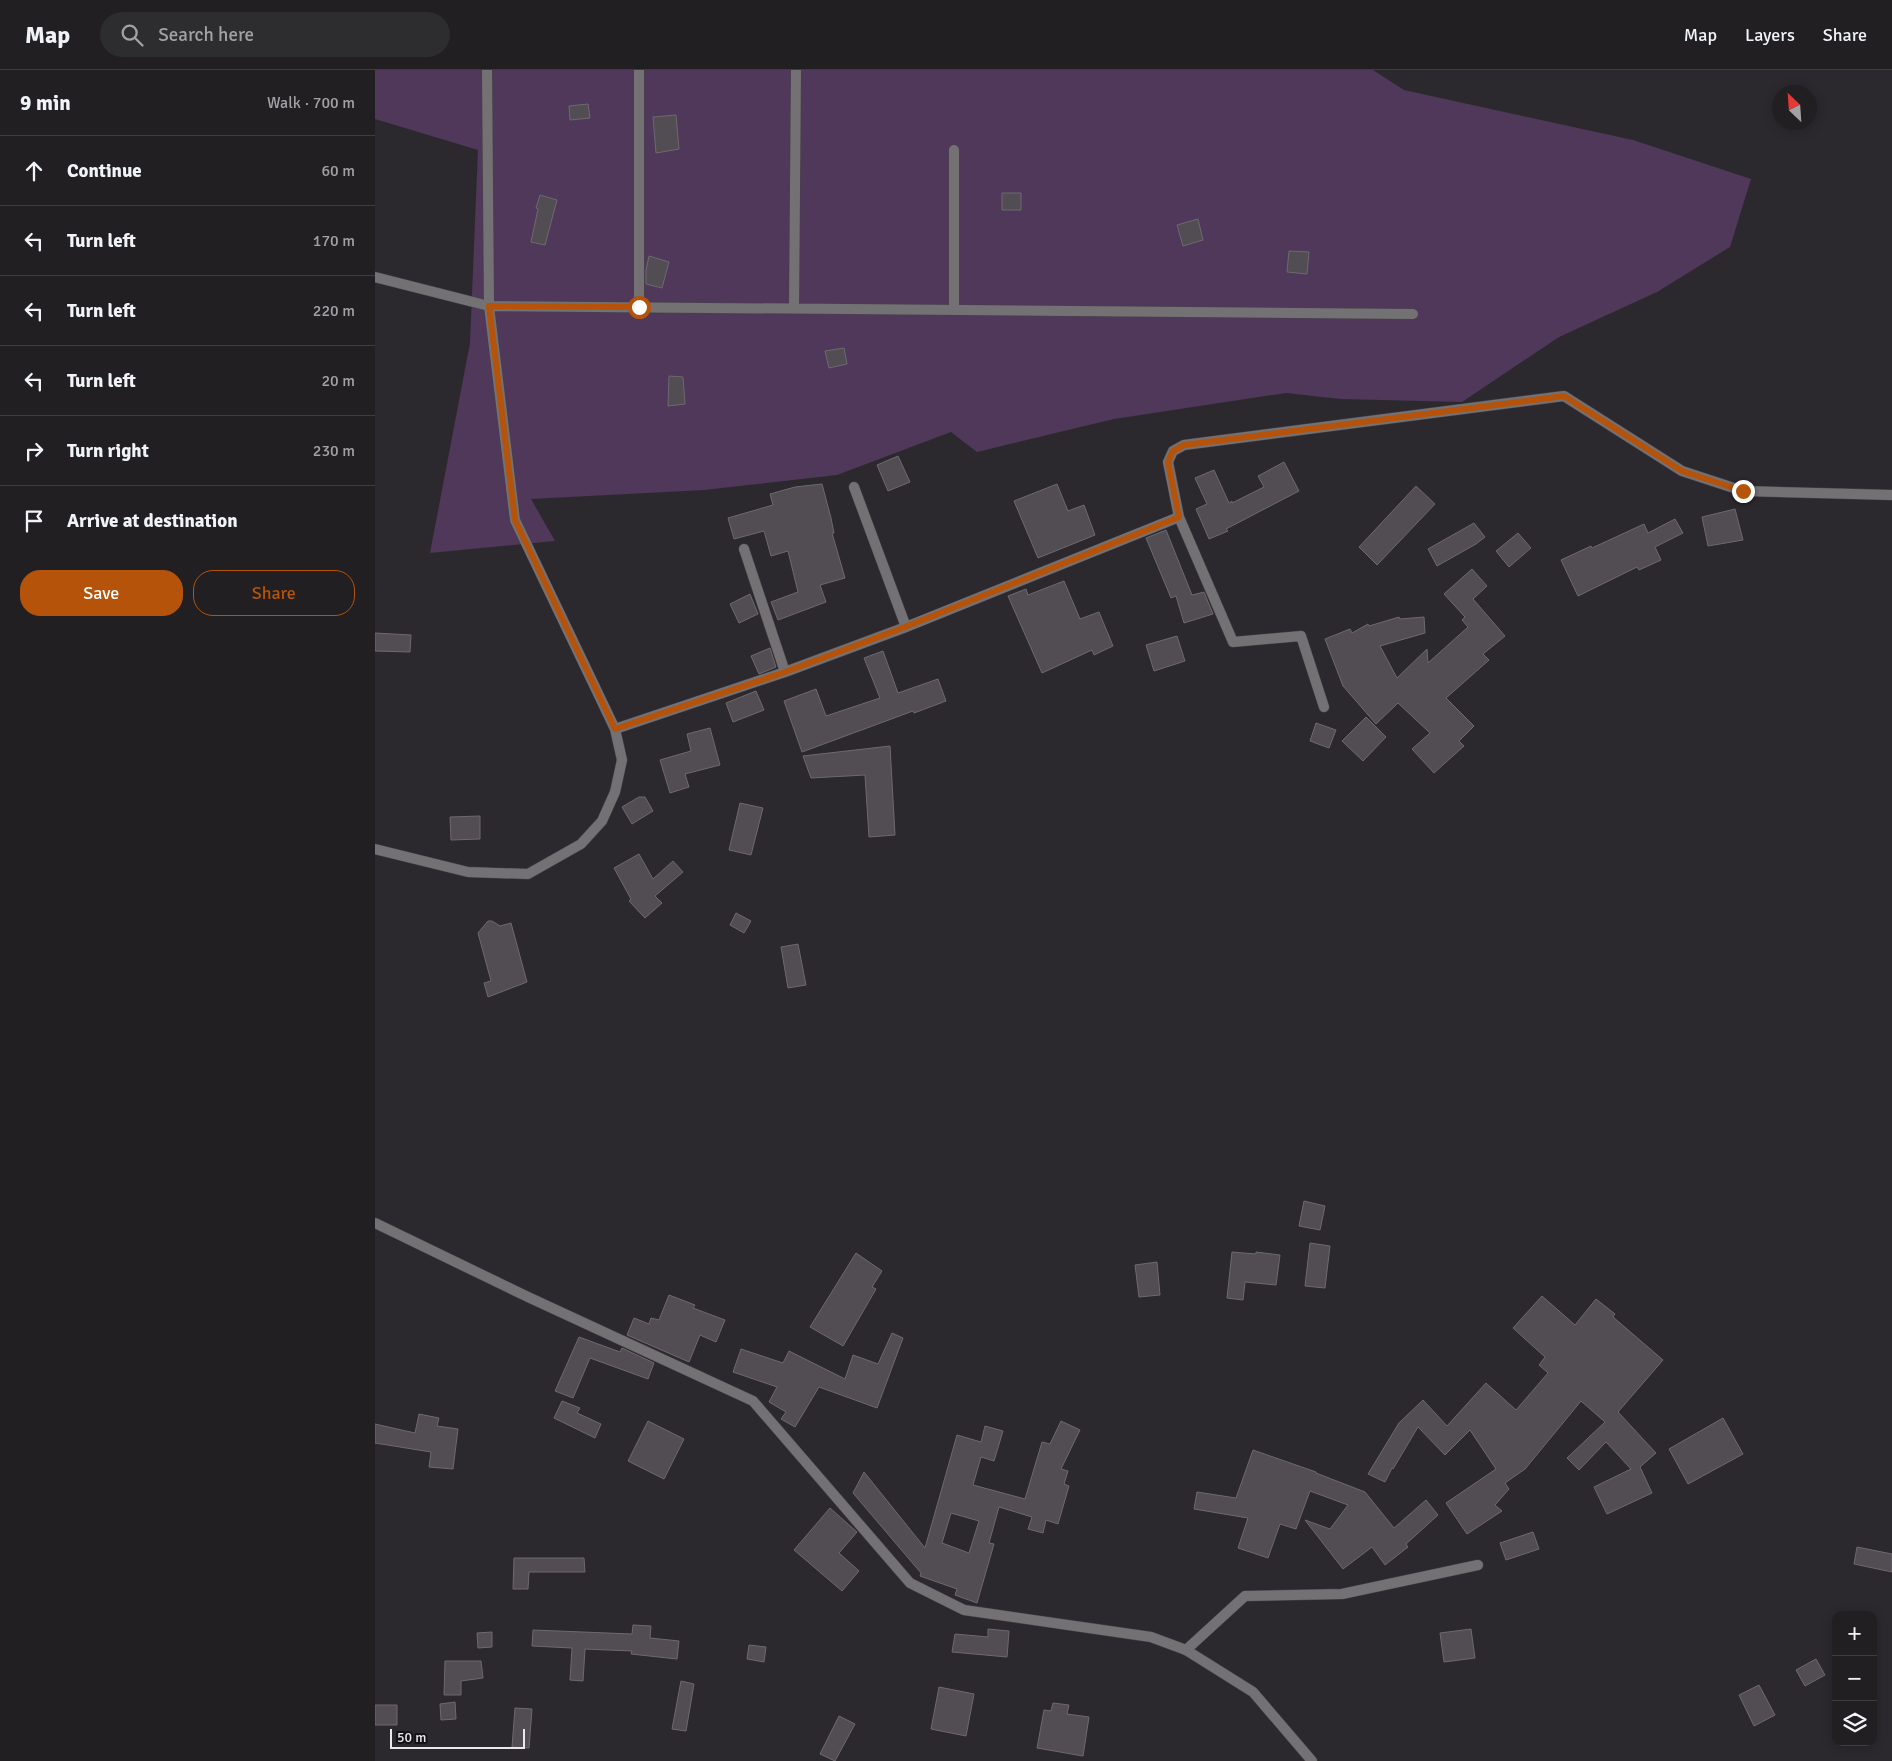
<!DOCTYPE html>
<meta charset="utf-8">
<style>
body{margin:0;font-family:Signika,sans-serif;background:#2d2c2f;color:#f1f3f6}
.controls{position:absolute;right:15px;bottom:15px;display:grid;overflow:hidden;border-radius:10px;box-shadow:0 2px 12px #0003}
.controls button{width:45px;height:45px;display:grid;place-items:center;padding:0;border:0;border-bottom:1px solid #3e3d40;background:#211f22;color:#f1f3f6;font:25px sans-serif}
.compass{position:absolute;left:1397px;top:15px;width:45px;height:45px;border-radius:50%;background:#211f22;box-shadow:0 2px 12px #0003;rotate:335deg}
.scale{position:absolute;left:15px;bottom:12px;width:135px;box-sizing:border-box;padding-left:5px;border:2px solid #eae8ec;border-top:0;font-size:14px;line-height:18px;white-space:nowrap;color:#eae8ec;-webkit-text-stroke:4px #141215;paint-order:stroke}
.stop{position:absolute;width:15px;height:15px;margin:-11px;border:4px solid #b45309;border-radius:50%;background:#fff}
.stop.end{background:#b45309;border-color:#fff;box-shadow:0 1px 5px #0008}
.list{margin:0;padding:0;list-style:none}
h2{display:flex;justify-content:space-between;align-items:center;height:65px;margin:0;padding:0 20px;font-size:21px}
h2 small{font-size:16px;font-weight:400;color:#a2a2a5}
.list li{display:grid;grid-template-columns:32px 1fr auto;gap:15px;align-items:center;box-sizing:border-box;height:70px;padding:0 20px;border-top:1px solid #3e3d40}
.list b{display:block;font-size:19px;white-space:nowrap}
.list em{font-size:16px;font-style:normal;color:#a2a2a5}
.actions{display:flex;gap:10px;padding:15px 20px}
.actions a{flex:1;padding:11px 0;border:1px solid #b45309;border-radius:20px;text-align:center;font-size:18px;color:#b45309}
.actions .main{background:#b45309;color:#fff}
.icon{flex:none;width:28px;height:28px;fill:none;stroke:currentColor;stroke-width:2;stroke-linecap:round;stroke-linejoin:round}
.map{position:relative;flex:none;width:1517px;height:1691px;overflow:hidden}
header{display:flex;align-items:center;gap:30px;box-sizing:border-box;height:70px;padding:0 25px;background:#211f22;border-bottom:1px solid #3e3d40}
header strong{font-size:24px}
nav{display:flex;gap:28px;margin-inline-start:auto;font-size:18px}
.search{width:350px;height:45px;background:#2d2c2f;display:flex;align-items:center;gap:12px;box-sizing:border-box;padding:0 18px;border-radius:28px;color:#a2a2a5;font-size:19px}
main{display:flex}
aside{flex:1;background:#211f22}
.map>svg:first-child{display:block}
.green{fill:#4f385a}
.building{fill:#514d53;stroke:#6e6970;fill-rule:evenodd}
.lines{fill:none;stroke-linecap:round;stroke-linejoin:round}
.minor-casing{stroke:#474449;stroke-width:11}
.tertiary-casing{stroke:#474449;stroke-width:11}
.minor{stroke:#737174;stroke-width:10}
.tertiary{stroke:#737174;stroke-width:10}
.route{stroke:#b45309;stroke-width:6}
</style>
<header>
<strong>Map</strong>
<div class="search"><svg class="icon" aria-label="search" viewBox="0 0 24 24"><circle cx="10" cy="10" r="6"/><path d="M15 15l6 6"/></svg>Search here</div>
<nav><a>Map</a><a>Layers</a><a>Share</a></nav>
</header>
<main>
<aside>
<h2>9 min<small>Walk · 700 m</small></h2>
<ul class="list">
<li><svg class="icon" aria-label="ahead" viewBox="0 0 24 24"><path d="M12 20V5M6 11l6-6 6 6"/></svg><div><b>Continue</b></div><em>60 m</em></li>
<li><svg class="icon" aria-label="left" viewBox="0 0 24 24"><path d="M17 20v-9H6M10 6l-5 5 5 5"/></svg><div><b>Turn left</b></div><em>170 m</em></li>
<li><svg class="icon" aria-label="left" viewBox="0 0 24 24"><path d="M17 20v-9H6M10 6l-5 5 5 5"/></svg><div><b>Turn left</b></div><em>220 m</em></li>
<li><svg class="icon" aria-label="left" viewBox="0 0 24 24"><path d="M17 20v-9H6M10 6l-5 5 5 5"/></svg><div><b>Turn left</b></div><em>20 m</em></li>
<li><svg class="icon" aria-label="right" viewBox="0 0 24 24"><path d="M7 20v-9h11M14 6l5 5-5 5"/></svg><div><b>Turn right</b></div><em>230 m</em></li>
<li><svg class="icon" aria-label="arrive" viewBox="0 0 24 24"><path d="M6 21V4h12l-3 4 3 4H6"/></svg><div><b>Arrive at destination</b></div></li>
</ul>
<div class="actions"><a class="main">Save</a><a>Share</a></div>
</aside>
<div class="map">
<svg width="1517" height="1691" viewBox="0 0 1517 1691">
<rect width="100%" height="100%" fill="#2c292e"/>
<path class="green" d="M 0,0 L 998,0 L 1029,20 L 1258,70 L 1376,109 L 1355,177 L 1282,222 L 1184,267 L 1087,332 L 966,329 L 911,323 L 739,349 L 602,382 L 576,362 L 462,405 L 329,420 L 156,429 L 180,471 L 55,483 L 95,273 L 103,80 L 0,49 Z"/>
<path class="building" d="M 213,34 L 215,48 L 195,50 L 194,36 Z
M 301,45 L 304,79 L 281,83 L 278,47 Z
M 627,123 L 646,123 L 646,140 L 627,140 Z
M 165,125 L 182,130 L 170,175 L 156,172 L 163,139 L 161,138 Z
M 823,149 L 828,170 L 808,176 L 802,155 Z
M 914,181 L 934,182 L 932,204 L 912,202 Z
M 274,186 L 294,192 L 287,218 L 271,214 L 271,200 Z
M 469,278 L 472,294 L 454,298 L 450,281 Z
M 294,306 L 308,307 L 310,334 L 293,336 Z
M 523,386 L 535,412 L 513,421 L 502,395 Z
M 909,392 L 924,421 L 851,459 L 853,461 L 834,469 L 821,439 L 832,434 L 820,408 L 839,400 L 854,433 L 857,431 L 857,433 L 889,417 L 883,406 Z
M 447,414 L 456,448 L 459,463 L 457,463 L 470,508 L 445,515 L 451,532 L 403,550 L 396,532 L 423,522 L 413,481 L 396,486 L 389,461 L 359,469 L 353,448 L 398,435 L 395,424 L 420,417 Z
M 682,414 L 693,441 L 709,435 L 720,465 L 663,488 L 639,431 Z
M 1041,416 L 1060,434 L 1002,495 L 984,477 Z
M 1360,439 L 1368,470 L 1333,476 L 1327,447 Z
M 1300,449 L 1308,463 L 1280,477 L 1286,490 L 1264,500 L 1262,497 L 1203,526 L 1186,490 L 1216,476 L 1217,478 L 1269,454 L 1273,463 Z
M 1099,453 L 1110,467 L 1101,474 L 1062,496 L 1053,479 Z
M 791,460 L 817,525 L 829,522 L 838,544 L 809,553 L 801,526 L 796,528 L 771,468 Z
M 1143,463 L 1156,478 L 1134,497 L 1121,481 Z
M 1097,499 L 1112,516 L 1098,529 L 1130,566 L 1108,584 L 1114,590 L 1071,628 L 1099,656 L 1084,671 L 1089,676 L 1059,703 L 1037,679 L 1055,663 L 1023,633 L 1001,654 L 968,616 L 950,569 L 975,559 L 977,563 L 993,554 L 994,556 L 1024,547 L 1025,549 L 1049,547 L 1050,563 L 1005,576 L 1022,608 L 1052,579 L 1053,593 L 1093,557 L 1087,550 L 1090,547 L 1069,524 Z
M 689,511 L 705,549 L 724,542 L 738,576 L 719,585 L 717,580 L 667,603 L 633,526 L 651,519 L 653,525 Z
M 375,524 L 383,544 L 364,553 L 355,534 Z
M 0,563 L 36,565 L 35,582 L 0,581 Z
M 802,566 L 810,591 L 779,601 L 771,575 Z
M 395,578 L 401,597 L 384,604 L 376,586 Z
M 508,581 L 523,623 L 563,609 L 571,631 L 539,643 L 538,641 L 427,682 L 409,631 L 441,619 L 451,646 L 505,628 L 489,588 Z
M 381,621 L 389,640 L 358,652 L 351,633 Z
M 991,647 L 1011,667 L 988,691 L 967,671 Z
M 941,653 L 961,660 L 954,678 L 935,671 Z
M 335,658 L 345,695 L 310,704 L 314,717 L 295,723 L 285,690 L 316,681 L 312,664 Z
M 515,676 L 520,765 L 494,767 L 490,705 L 436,708 L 428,686 Z
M 264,727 L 270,727 L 278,741 L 257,754 L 247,737 Z
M 365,733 L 388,738 L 376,785 L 354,780 Z
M 105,746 L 105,769 L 76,770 L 75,747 Z
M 264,784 L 278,809 L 298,791 L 308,802 L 280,826 L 287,833 L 270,848 L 254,831 L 256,829 L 239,798 Z
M 361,843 L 376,851 L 369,863 L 355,855 Z
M 113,851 L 117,851 L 125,856 L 136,853 L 152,912 L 113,927 L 109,913 L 116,911 L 103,863 Z
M 423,874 L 431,915 L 413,918 L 406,877 Z
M 929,1131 L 950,1136 L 945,1160 L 924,1156 Z
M 935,1173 L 955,1176 L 950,1218 L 930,1216 Z
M 857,1182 L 881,1184 L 881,1182 L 905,1185 L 901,1215 L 870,1212 L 868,1230 L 852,1228 Z
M 481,1183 L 507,1201 L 497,1217 L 501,1219 L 468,1276 L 435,1257 Z
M 782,1192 L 785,1225 L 764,1227 L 760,1195 Z
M 294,1225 L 320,1235 L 318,1238 L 350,1250 L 341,1272 L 325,1265 L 314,1292 L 252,1265 L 259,1248 L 274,1254 L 276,1248 L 284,1250 Z
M 1167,1226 L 1200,1255 L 1221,1229 L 1240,1244 L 1238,1247 L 1288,1290 L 1243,1342 L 1281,1383 L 1265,1397 L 1277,1423 L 1232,1444 L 1219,1417 L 1256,1399 L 1231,1372 L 1204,1400 L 1192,1388 L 1230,1352 L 1206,1331 L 1150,1399 L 1130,1413 L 1134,1419 L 1120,1435 L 1127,1441 L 1092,1464 L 1071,1433 L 1121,1399 L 1095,1360 L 1070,1385 L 1043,1357 L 1018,1399 L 1017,1398 L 1010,1412 L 993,1404 L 1024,1353 L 1048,1330 L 1072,1356 L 1111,1313 L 1141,1340 L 1173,1303 L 1164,1295 L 1170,1287 L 1138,1258 Z
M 517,1263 L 528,1268 L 502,1338 L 444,1317 L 420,1357 L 406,1349 L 411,1342 L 394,1332 L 402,1317 L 358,1302 L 366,1279 L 408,1293 L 414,1281 L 470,1309 L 478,1285 L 503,1294 Z
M 204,1267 L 245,1282 L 247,1278 L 279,1293 L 273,1309 L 215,1288 L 198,1328 L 180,1321 Z
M 187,1331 L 205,1338 L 202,1343 L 226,1354 L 220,1368 L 179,1348 Z
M 44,1344 L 64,1348 L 62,1356 L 83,1359 L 78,1399 L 54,1397 L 56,1382 L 0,1373 L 0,1354 L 40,1363 Z
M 1348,1348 L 1368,1384 L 1313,1414 L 1294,1379 Z
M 273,1351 L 309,1369 L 289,1409 L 253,1391 Z
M 686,1351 L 705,1360 L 686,1399 L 693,1401 L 689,1414 L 694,1416 L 683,1454 L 671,1450 L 668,1463 L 653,1459 L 657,1447 L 624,1437 L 614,1473 L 619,1474 L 602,1533 L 580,1525 L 582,1519 L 545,1506 L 546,1503 L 478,1423 L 489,1402 L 550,1478 L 582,1365 L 606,1372 L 610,1356 L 628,1361 L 619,1391 L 606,1387 L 598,1415 L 650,1429 L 667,1372 L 675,1374 ZM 576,1443 L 604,1451 L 594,1483 L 567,1473 Z
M 878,1380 L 941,1402 L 941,1403 L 990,1422 L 1019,1458 L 1051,1430 L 1063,1445 L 1031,1474 L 1033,1477 L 1010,1495 L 997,1477 L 968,1499 L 930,1450 L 955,1459 L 973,1435 L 935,1421 L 921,1459 L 905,1454 L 893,1488 L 863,1478 L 873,1448 L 819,1439 L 822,1422 L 861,1428 Z
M 455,1438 L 482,1462 L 464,1483 L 484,1501 L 467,1521 L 419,1480 Z
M 1158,1462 L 1164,1479 L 1131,1490 L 1125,1473 Z
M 1482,1477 L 1517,1484 L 1517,1502 L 1479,1494 Z
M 139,1488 L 209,1488 L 210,1502 L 154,1502 L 153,1519 L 138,1519 Z
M 258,1555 L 276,1556 L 275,1568 L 304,1571 L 302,1589 L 256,1584 L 257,1581 L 210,1579 L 208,1611 L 195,1610 L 197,1578 L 157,1576 L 158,1560 L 257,1564 Z
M 613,1559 L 634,1561 L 632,1587 L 577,1582 L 580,1564 L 613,1567 Z
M 1096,1559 L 1100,1588 L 1069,1592 L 1065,1563 Z
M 117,1562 L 117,1577 L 103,1578 L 102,1563 Z
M 374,1575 L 391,1577 L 389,1592 L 372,1589 Z
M 1441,1589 L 1450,1605 L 1430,1616 L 1421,1600 Z
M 70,1591 L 106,1591 L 108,1608 L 86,1611 L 86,1625 L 69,1625 Z
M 306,1611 L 319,1614 L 311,1661 L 297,1659 Z
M 1384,1615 L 1400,1645 L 1379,1656 L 1364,1625 Z
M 564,1617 L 599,1624 L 591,1666 L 556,1659 Z
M 80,1632 L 81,1649 L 66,1650 L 65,1634 Z
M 678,1633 L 694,1635 L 692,1644 L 714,1647 L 708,1686 L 662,1678 L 669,1640 L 676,1641 Z
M 0,1635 L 22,1635 L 22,1655 L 0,1655 Z
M 140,1638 L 157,1639 L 154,1678 L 137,1677 Z
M 464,1646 L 480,1654 L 460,1691 L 445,1684 Z"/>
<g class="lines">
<defs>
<path id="minor" d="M 112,0 L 114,236 L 140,450 L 240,659
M 264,0 L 264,237
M 0,207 L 114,236 L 1038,244
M 419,239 L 421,0
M 579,240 L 579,80
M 479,417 L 531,557
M 804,447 L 858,572 L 926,566 L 949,637
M 369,479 L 410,602
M 0,779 L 93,802 L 153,804 L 206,774 L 227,751 L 240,722 L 247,690 L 240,659 L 410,602 L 531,557 L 804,447 L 793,392 L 798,381 L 809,375 L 1189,326 L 1307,401 L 1368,421 L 1517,425
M 811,1580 L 870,1526 L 967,1524 L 1103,1495"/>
<path id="tertiary" d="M 0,1153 L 153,1227 L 378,1331 L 535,1513 L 589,1540 L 776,1567 L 811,1580 L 878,1622 L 937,1691"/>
</defs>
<use href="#minor" class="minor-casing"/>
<use href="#tertiary" class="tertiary-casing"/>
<use href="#minor" class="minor"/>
<use href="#tertiary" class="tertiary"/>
</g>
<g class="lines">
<path class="route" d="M 264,237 L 114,236 L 140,450 L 240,659 L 410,602 L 530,557 L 804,447 L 793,392 L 798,381 L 809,375 L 1189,326 L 1307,401 L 1368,421"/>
</g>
</svg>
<div class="controls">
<button>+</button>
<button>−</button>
<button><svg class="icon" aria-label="layers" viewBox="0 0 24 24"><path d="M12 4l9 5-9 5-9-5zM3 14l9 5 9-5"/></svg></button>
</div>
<svg class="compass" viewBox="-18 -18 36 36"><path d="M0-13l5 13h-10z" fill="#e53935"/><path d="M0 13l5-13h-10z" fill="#a2a2a5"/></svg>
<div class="scale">50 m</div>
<div class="stop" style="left:264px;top:237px"></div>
<div class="stop end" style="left:1368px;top:421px"></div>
</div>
</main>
